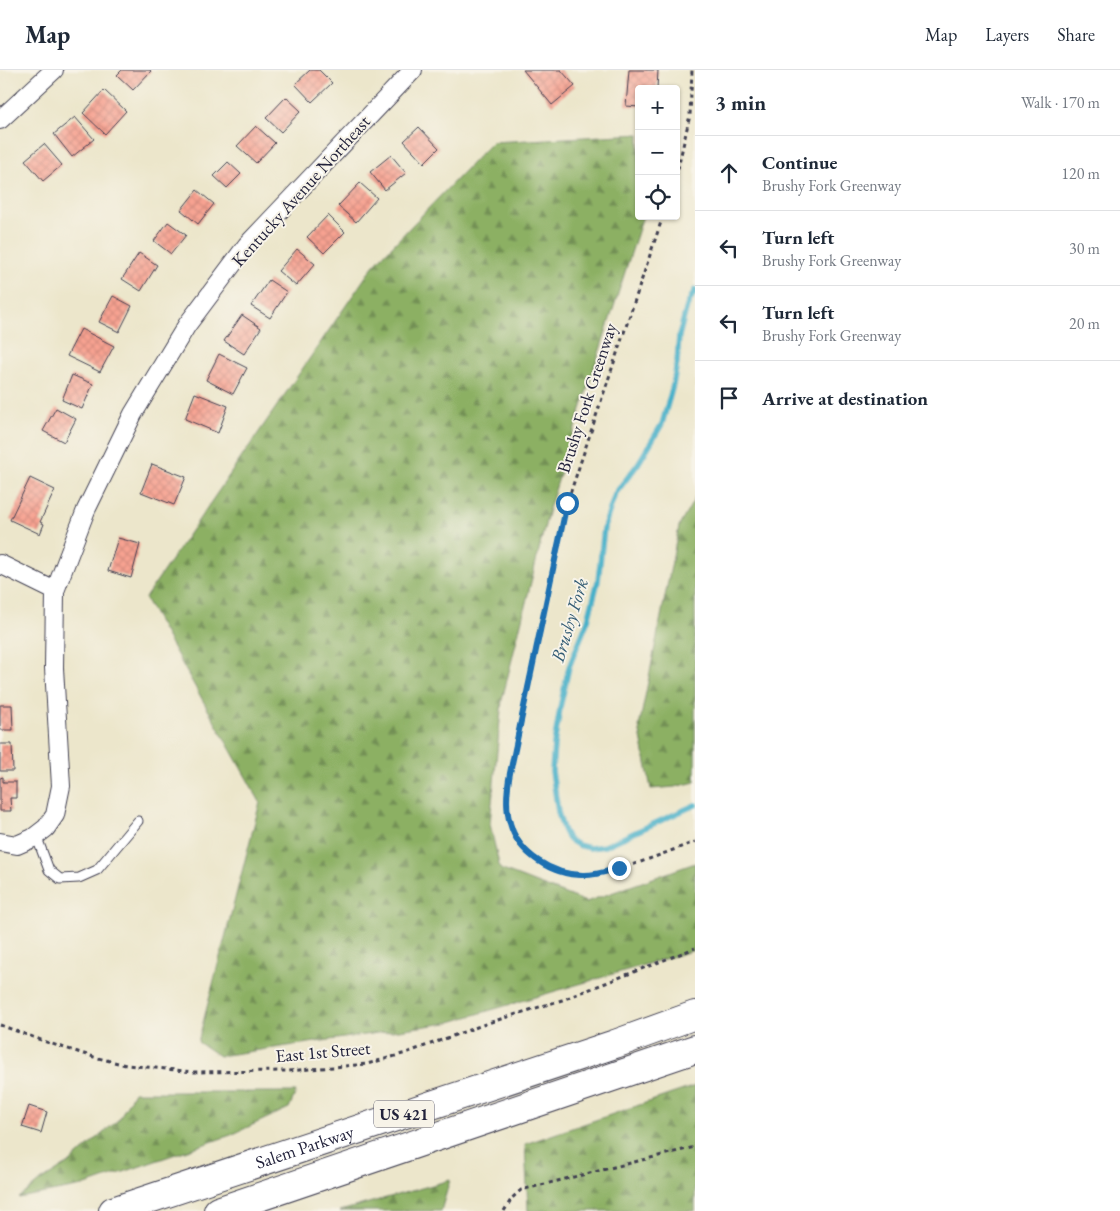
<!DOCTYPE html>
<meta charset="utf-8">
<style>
body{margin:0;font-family:"EB Garamond",serif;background:#f2f2f3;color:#1f2937}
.controls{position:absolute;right:15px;top:15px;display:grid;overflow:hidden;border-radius:5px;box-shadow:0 1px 4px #0004}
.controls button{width:45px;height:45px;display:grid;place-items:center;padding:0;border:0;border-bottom:1px solid #e0e1e3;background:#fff;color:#1f2937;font:25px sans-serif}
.stop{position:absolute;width:15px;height:15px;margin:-11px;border:4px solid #1f6fb2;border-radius:50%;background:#fff}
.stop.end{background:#1f6fb2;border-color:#fff;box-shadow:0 1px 5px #0008}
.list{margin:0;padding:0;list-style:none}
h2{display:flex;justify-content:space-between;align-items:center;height:65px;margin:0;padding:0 20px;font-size:21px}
h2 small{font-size:16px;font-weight:400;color:#747a83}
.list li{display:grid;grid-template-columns:32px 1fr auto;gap:15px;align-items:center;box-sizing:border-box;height:75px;padding:0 20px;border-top:1px solid #e0e1e3}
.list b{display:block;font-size:19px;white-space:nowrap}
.list p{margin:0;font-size:16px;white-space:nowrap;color:#747a83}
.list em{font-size:16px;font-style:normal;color:#747a83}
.icon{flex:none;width:28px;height:28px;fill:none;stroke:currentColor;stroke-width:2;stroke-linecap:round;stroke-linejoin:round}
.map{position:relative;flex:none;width:695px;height:1141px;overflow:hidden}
header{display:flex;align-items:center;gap:30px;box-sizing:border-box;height:70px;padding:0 25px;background:#fff;border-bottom:1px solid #e0e1e3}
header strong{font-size:24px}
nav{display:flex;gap:28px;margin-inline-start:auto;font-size:18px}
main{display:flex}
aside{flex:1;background:#fff}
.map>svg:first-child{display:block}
.forest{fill:url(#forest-firs);stroke:#576950}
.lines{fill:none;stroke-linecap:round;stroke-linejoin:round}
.stream{stroke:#4ab1c9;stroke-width:5.5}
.building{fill:url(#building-cross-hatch)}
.service-casing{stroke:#403f51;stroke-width:11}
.minor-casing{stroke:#403f51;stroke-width:20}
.motorway-casing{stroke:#403f51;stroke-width:30}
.path{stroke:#403f51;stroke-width:3;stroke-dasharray:4 4;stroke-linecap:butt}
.service{stroke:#fff;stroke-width:9}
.minor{stroke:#fff;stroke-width:18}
.motorway{stroke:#fff;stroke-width:28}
.route{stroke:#1f6fb2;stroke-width:6}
.labels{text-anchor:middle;stroke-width:4;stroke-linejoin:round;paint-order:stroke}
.shield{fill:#f7f3e8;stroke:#62616f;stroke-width:1}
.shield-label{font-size:16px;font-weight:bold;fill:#22223b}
.street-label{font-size:18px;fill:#22223b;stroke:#f7f3e8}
.water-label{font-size:19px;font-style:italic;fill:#325b74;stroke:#f7f3e8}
</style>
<header>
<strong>Map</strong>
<nav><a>Map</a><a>Layers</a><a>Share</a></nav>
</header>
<main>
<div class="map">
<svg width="695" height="1141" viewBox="0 0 695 1141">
<defs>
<pattern id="forest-firs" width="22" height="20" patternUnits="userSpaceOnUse" patternTransform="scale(1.25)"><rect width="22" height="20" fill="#8cb064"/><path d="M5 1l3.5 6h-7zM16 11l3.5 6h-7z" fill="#728f54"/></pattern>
<pattern id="building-cross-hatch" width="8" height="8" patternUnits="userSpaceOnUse" patternTransform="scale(1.25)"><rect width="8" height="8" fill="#f7a291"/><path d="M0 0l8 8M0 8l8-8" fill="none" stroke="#d38b7e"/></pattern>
</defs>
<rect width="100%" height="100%" fill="#f7f3e8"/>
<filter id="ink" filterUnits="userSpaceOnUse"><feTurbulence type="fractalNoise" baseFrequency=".02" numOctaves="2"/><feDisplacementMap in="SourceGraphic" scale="10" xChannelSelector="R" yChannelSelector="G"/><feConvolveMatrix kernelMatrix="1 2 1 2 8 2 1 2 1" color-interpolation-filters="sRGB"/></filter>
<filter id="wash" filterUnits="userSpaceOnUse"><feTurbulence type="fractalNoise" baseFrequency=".0096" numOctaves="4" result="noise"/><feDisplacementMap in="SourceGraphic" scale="20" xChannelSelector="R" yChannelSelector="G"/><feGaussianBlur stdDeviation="1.12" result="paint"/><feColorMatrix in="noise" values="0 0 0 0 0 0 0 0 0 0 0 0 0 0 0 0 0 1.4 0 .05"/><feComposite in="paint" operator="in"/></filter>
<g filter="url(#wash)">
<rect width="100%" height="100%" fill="#ece6cb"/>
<path class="forest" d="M 639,64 L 639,146 L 643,146 L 549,439 L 502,630 L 490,754 L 500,799 L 586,832 L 695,793 L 695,880 L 447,953 L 219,986 L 198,972 L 260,732 L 145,528 L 373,196 L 492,72 Z
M 695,428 L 695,712 L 675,717 L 651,719 L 639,657 L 679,456 Z
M 695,1016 L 695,1141 L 528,1141 L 525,1074 Z
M 134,1022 L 296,1022 L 289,1038 L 231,1065 L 83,1116 L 19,1128 L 39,1112 L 69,1093 L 119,1049 Z
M 450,1110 L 441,1141 L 340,1141 Z"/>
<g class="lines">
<path class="stream" d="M 695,220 L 687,236 L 679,266 L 677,293 L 673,315 L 662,354 L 638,394 L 615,424 L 604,458 L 598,511 L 588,550 L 569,597 L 561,633 L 554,674 L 552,701 L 558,742 L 563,759 L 568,769 L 578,775 L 590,778 L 605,776 L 695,735"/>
</g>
<g id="blocks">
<path class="building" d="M 122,0 L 150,0 L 151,1 L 133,20 L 117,5 Z
M 310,0 L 319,0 L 332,13 L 312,32 L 295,14 Z
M 523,0 L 561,0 L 575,16 L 552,35 Z
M 629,0 L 658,0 L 657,19 L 639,19 L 639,37 L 626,36 Z
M 104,20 L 126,41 L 105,64 L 83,43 Z
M 286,27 L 301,41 L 281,62 L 266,48 Z
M 75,47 L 94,69 L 72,87 L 54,64 Z
M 256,56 L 275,73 L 256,93 L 237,76 Z
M 419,57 L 439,78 L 424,93 L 404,71 Z
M 44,74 L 62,95 L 43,111 L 25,90 Z
M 391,85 L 406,103 L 385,120 L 370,102 Z
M 228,92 L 241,104 L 227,118 L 214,106 Z
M 360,113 L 377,128 L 356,152 L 338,136 Z
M 197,120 L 214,134 L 198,154 L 181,140 Z
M 328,145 L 345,162 L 324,183 L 307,167 Z
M 168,152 L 186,165 L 171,184 L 154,171 Z
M 297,179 L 315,194 L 296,216 L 278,201 Z
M 139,183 L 157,195 L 141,221 L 122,209 Z
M 269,210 L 287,222 L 270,248 L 251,236 Z
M 113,226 L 132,236 L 119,262 L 99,252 Z
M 242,245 L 261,258 L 244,284 L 224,271 Z
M 81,259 L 114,276 L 100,302 L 67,286 Z
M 219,284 L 247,298 L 233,324 L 206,310 Z
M 72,305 L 93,314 L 82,339 L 62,330 Z
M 195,323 L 228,336 L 218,363 L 185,349 Z
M 56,338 L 76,349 L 64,372 L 43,361 Z
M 152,394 L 186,407 L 174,435 L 141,422 Z
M 30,408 L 55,420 L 40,452 L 44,454 L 40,464 L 10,450 Z
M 118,468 L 140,474 L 131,508 L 108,501 Z
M 0,635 L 12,635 L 13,660 L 0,660 Z
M 0,674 L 12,674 L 13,701 L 0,701 Z
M 3,707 L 3,712 L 16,712 L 16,728 L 10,728 L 11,741 L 0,741 L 0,708 Z
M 29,1036 L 47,1042 L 41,1063 L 22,1057 Z"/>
</g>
</g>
<g filter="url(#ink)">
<use href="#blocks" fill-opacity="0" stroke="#403f51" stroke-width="1"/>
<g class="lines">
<defs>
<path id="service" d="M 36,765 L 49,800 L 60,809 L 79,808 L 97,800 L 138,751"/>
<path id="minor" d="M 0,50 L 54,0
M 0,494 L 55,521
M 0,772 L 17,775 L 33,768 L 46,758 L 55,745 L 61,716 L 54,598 L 55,521 L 86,440 L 133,344 L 187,255 L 247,175 L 413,0"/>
<g id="motorway">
<path id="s1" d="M 113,1141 L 615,974 L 695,945"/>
<path d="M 218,1141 L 695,979"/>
</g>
</defs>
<use href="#service" class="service-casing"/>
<use href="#minor" class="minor-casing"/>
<use href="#motorway" class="motorway-casing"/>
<path class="path" d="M 676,107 L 690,45 L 692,0
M 663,146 L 567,433 L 510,703 C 507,720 505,739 511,756 C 521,785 554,807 586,805 C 619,803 663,783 695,772
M 0,955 L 52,974 L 94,987 L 126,995 L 166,999 L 193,1002 L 288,1001 L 367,994 L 406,983 L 488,953 L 562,930 L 695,878
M 504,1141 L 512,1128 L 521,1120 L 695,1077"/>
<use href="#service" class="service"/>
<use href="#minor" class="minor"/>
<use href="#motorway" class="motorway"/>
</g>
</g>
<g class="lines" filter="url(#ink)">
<path class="route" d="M 567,433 L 510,703 C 507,719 505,737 510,753 C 518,784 553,806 585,805 C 596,805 608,801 619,798"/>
</g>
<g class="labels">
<rect class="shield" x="374" y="1030.5" width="60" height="27" rx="4"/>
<g class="shield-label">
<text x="404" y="1050">US 421</text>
</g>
<g class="street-label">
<text transform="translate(301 121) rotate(-48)" y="6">Kentucky Avenue Northeast</text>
<text transform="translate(587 328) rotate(-72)" y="6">Brushy Fork Greenway</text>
<text transform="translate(323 982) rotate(-5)" y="6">East 1st Street</text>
<text dy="6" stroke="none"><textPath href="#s1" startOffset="202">Salem Parkway</textPath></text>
</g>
<g class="water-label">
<text transform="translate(569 550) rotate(-73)" y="7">Brushy Fork</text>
</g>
</g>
</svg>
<div class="controls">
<button>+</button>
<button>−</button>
<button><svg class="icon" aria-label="locate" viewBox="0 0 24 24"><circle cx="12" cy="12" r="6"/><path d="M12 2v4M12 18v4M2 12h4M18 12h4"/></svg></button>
</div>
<div class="stop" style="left:567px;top:433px"></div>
<div class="stop end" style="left:619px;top:798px"></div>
</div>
<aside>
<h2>3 min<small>Walk · 170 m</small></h2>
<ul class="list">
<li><svg class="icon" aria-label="ahead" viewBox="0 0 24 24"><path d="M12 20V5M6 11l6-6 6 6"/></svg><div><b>Continue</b><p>Brushy Fork Greenway</p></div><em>120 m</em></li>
<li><svg class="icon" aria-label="left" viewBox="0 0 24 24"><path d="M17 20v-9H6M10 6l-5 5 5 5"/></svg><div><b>Turn left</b><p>Brushy Fork Greenway</p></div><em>30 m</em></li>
<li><svg class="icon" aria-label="left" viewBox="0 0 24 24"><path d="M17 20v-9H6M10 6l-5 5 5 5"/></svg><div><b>Turn left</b><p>Brushy Fork Greenway</p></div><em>20 m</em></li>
<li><svg class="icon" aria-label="arrive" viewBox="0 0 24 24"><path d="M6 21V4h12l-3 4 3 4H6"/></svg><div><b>Arrive at destination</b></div></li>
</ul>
</aside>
</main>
